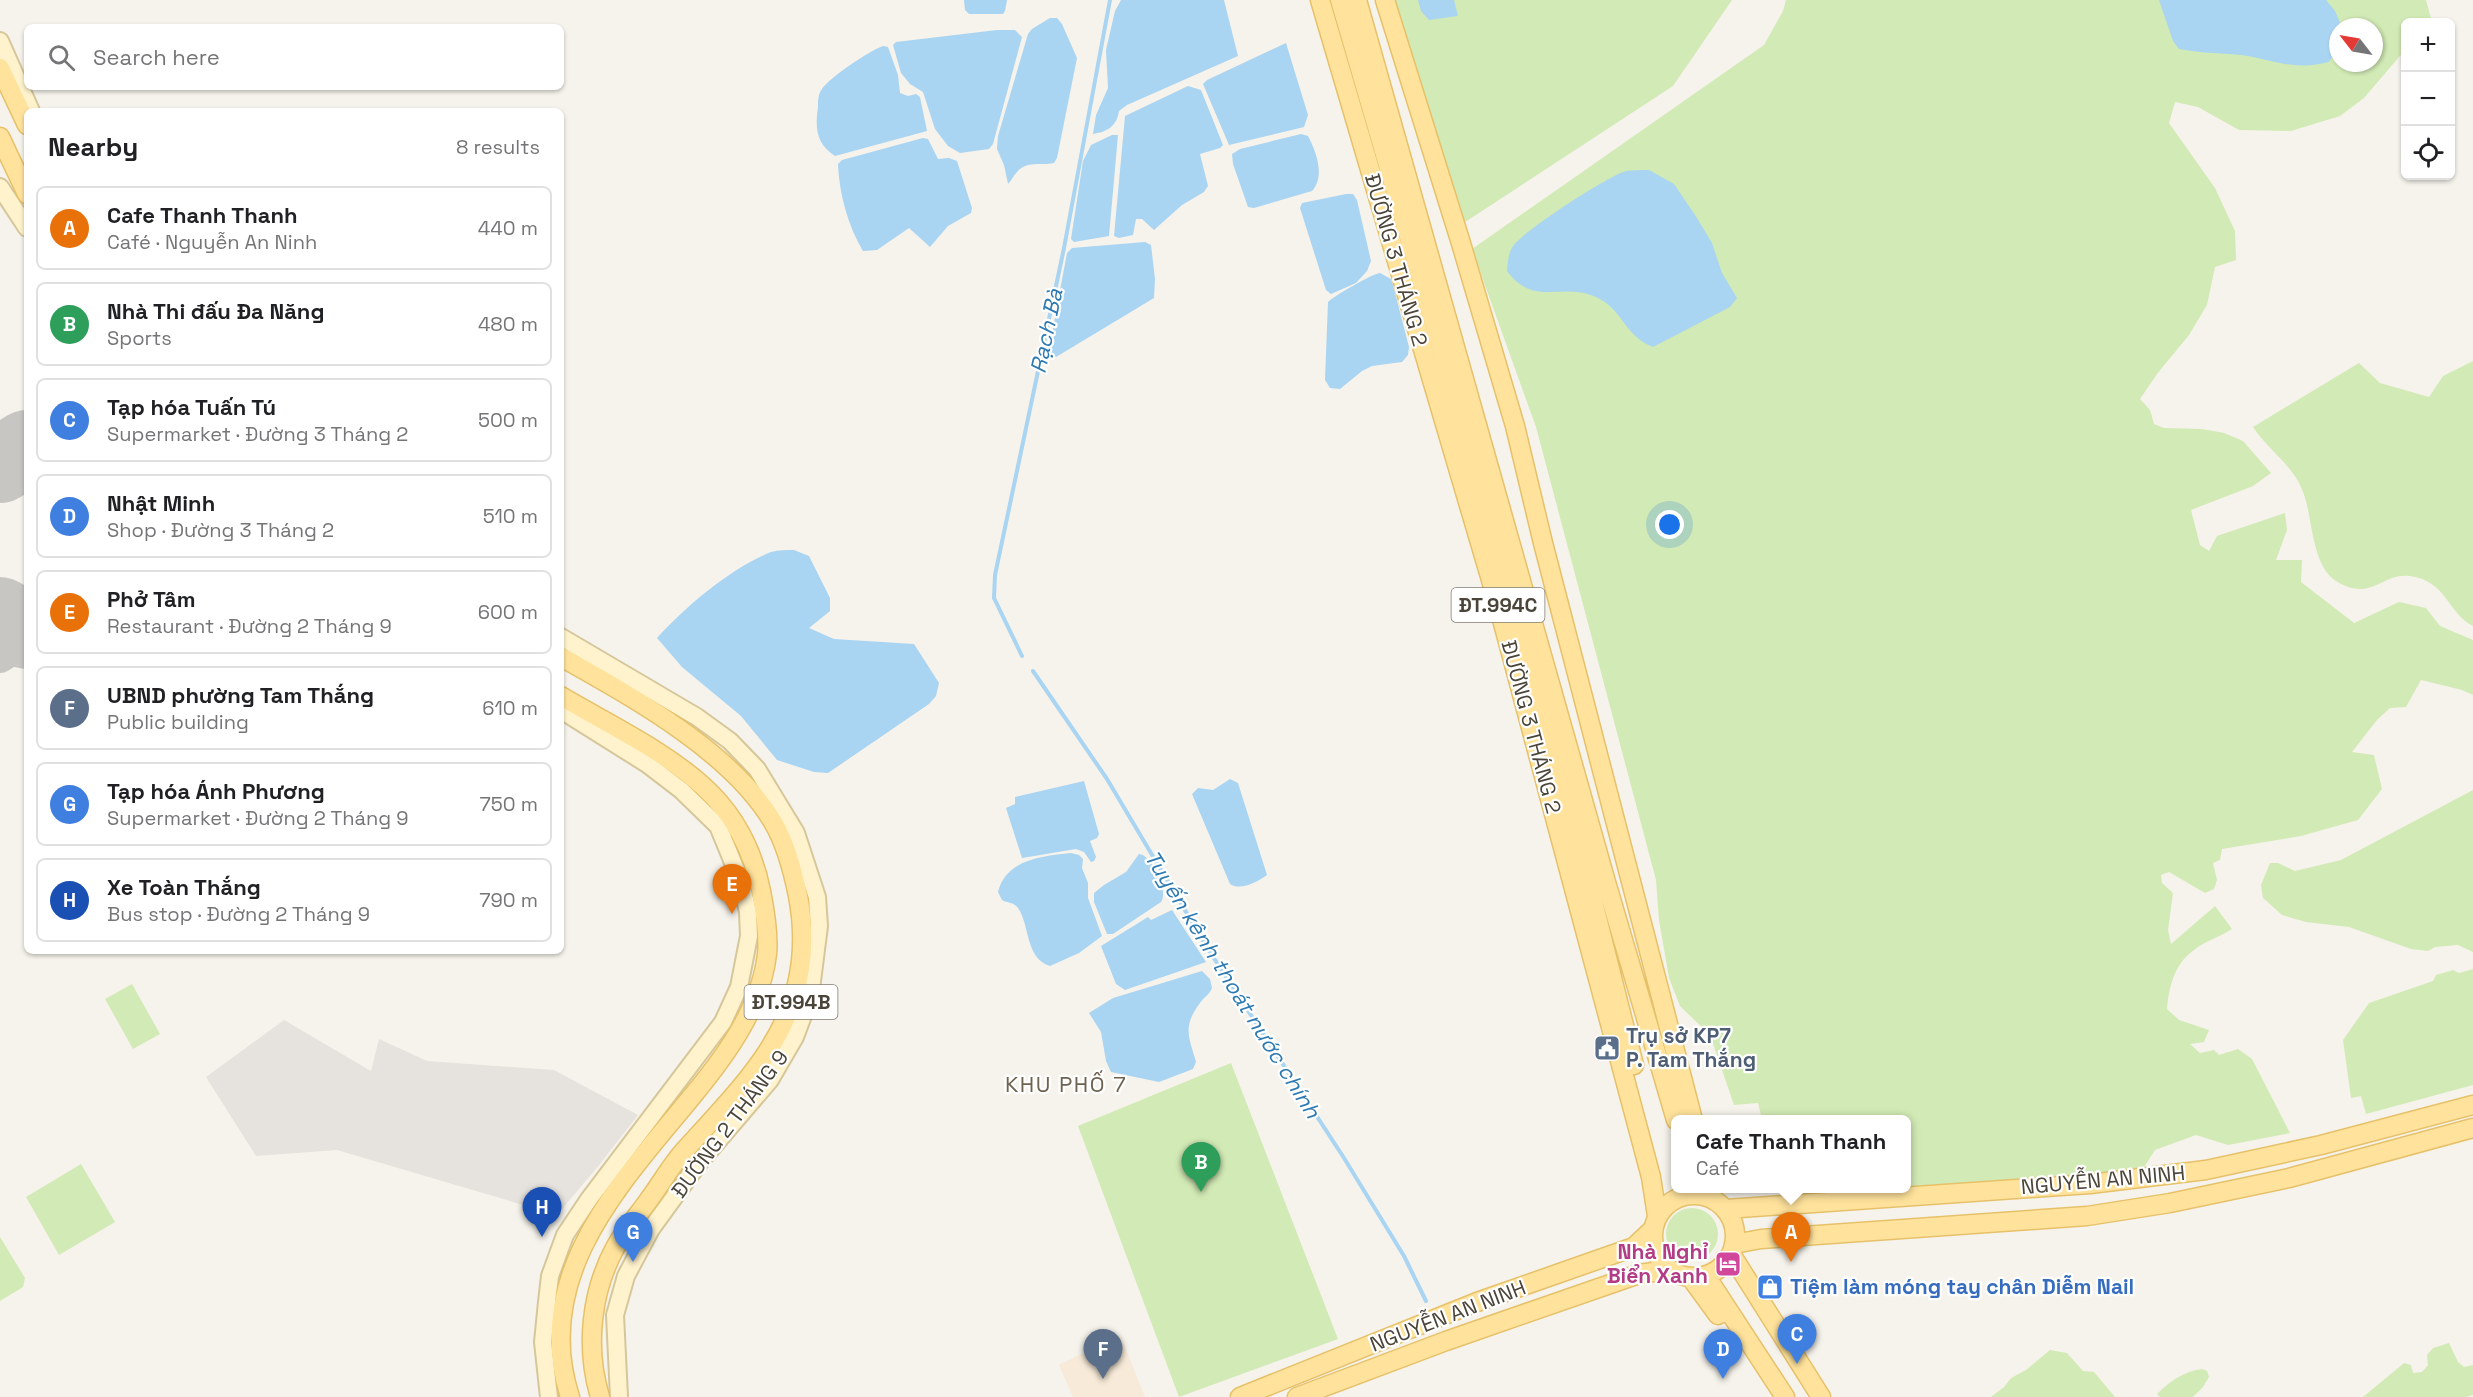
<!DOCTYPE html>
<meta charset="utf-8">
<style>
body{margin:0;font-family:"Space Grotesk",sans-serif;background:#f2f2f2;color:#202124}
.controls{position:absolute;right:18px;top:18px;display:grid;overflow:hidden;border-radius:9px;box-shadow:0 2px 4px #0004}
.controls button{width:54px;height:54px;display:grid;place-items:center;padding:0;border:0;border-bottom:2px solid #e0e0e0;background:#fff;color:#202124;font:30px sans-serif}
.compass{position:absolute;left:2329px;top:18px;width:54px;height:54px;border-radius:50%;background:#fff;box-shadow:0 2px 4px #0004;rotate:301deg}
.you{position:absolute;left:1670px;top:525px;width:21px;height:21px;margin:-15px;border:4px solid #fff;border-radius:50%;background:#1a73e8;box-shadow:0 0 0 9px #1a73e833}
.badge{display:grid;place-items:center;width:39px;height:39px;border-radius:50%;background:#fc3f1d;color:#fff;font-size:20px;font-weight:700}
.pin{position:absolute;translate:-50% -50px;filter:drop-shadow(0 2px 3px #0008)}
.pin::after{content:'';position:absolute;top:32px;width:21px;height:18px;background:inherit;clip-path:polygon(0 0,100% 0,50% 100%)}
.popup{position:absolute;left:1671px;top:1115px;width:240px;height:78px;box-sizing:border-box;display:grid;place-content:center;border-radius:9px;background:#fff;filter:drop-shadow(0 2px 4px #0005);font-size:20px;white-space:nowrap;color:#757577}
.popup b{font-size:22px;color:#202124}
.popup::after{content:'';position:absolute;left:50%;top:100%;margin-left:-12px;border:12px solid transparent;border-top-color:#fff}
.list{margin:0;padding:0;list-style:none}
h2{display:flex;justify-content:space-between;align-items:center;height:78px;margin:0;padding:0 24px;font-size:26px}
h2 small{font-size:20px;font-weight:400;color:#757577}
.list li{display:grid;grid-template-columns:39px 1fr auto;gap:18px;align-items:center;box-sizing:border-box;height:84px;margin:0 12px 12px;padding:0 12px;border:2px solid #e0e0e0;border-radius:9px}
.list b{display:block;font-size:22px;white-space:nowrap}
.list p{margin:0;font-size:20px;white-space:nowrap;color:#757577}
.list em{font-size:20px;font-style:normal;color:#757577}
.icon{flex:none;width:33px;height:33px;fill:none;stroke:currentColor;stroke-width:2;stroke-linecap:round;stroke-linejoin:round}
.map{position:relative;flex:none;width:2473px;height:1397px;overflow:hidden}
.search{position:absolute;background:#fff;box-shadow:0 2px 4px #0004;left:24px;top:24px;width:540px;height:66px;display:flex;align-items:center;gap:15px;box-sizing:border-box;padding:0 21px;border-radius:9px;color:#757577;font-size:22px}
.panel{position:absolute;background:#fff;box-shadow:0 2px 4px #0004;left:24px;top:108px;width:540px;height:846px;border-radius:9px}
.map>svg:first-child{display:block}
.commercial{fill:#f7ead8}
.industrial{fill:#e6e2dd}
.green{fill:#d2eab5;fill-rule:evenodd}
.water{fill:#a9d4f2}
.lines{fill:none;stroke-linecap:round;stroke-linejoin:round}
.stream{stroke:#a9d4f2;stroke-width:4}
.taxiway{stroke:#c8c6c3;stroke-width:30}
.runway{stroke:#c8c6c3;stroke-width:76}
.secondary-casing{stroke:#d6c79b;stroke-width:20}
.primary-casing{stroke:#e6c16a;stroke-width:21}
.secondary{stroke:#fff3cd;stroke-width:16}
.primary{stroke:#ffe39c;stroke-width:18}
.labels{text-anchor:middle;stroke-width:4.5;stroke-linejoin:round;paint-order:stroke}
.shield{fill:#fff;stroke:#817c74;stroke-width:1.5}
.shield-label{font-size:20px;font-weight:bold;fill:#4b4439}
.street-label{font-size:21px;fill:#4b4439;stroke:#fff}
.service-label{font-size:21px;font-weight:bold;fill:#4e5e75;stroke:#fff;text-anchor:start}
.hotel-label{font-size:21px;font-weight:bold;fill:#b23c85;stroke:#fff;text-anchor:end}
.shop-label{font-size:21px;font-weight:bold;fill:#366cbe;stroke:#fff;text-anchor:start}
.water-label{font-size:22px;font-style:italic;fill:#2e7ab2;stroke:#fff}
.neighbourhood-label{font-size:22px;letter-spacing:1.5px;fill:#6e6250;stroke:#fff}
</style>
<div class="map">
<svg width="2473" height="1397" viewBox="0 0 2473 1397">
<rect width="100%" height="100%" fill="#f6f3ec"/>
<path class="commercial" d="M 1120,1335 L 1145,1397 L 1073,1397 L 1059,1365 Z"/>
<path class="industrial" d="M 284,1020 L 371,1071 L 379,1039 L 427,1061 L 554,1070 L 638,1115 L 600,1164 L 557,1215 L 337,1150 L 256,1156 L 206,1077 Z"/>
<path class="green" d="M 1394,0 L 1732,0 L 1673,86 L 1459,226 Z
M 1786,0 L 2426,0 L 2432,22 L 2406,22 L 2405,50 L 2364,98 L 2340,116 L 2291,131 L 2239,130 L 2198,107 L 2175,102 L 2169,123 L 2215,188 L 2235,231 L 2236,260 L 2215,267 L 2207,305 L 2189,335 L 2157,374 L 2140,399 L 2150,410 L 2154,424 L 2164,428 L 2202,429 L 2224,433 L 2243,441 L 2271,473 L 2253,486 L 2191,510 L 2200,545 L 2209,551 L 2217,536 L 2285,513 L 2287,530 L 2276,560 L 2302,560 L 2301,582 L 2354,623 L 2399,602 L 2426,608 L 2440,626 L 2473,640 L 2473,695 L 2462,690 L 2421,680 L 2406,707 L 2390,708 L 2377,720 L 2352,752 L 2374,755 L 2382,789 L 2358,820 L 2301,836 L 2222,849 L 2220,860 L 2213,863 L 2217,880 L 2214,889 L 2205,893 L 2169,872 L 2161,875 L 2162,883 L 2173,893 L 2168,930 L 2171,944 L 2215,906 L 2232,929 C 2220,937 2205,941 2194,950 C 2174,964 2169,987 2167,1009 L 2179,1020 L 2209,1030 L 2204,1042 L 2190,1044 L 2200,1053 L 2214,1050 L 2219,1055 L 2238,1049 L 2252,1059 L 2290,1133 L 2228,1145 L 2196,1135 L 2155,1150 L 2143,1169 L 1898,1189 L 1906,1188 L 1906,1120 L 1762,1119 L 1758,1103 L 1734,1105 L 1710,1035 L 1680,1006 L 1669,978 L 1659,920 L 1656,880 L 1536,427 L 1472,249 L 1764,45 L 1783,11 ZM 2338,27 L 2374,27 L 2374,63 L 2338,63 Z
M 2473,361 L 2473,626 C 2448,614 2447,581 2410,576 C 2382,572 2371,603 2336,581 C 2311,565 2313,517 2303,492 C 2294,466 2268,450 2253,427 L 2359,363 L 2380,383 L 2429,397 L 2443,376 Z
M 2473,790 L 2473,952 L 2458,945 L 2435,947 L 2428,951 L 2411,949 L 2349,927 L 2306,922 L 2282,915 L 2263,898 L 2261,885 L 2270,863 L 2278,863 L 2295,871 L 2341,860 Z
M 2473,969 L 2473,1085 L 2366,1114 L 2361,1096 L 2351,1098 L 2343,1040 L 2369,1003 L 2433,981 L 2436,975 L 2453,970 L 2459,973 Z
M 132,984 L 160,1034 L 133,1049 L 105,999 Z
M 1231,1063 L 1338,1339 L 1179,1397 L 1078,1126 Z
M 81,1164 L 115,1222 L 59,1255 L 26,1197 Z
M1666 1234a26 26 0 1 1 52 0a26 26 0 1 1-52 0Z
M 0,1237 L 25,1278 L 23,1287 L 0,1301 Z
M 2449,1343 L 2458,1362 L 2464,1367 L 2473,1365 L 2473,1395 L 2466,1397 L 2363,1397 L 2404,1363 L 2411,1365 L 2413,1373 L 2422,1372 L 2428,1365 L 2427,1355 L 2433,1348 Z
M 2050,1350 L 2067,1353 L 2083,1371 L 2094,1372 L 2115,1397 L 1991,1397 L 2004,1387 L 2011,1378 L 2026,1370 Z
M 2202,1369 L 2207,1371 L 2209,1377 L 2203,1387 L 2193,1397 L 2160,1397 L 2157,1394 C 2169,1382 2184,1371 2202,1369 Z"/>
<path class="water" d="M 964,0 L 1007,0 L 1005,11 L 1003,14 L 969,14 L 965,10 Z
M 1121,0 L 1224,0 L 1238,56 L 1127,105 L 1119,111 C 1117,126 1107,132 1093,134 L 1096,115 L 1108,88 L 1106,50 L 1115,11 Z
M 1418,0 L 1454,0 L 1458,16 L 1429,20 L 1421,11 Z
M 2159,0 L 2326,0 L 2335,11 L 2342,27 L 2338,27 L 2338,47 L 2329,62 C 2291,71 2276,60 2241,55 C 2220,53 2199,53 2179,49 L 2173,41 Z
M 1050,18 L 1057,18 L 1062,24 L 1077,58 L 1057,158 L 1054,163 C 1040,166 1027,160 1017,172 C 1013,176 1012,180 1008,184 L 1004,165 L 997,149 L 998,136 L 1028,34 L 1032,29 Z
M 997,30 L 1015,30 L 1022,37 L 993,144 L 989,149 L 960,153 L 948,146 L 935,129 L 923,92 L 910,84 L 901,73 L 893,45 L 896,42 Z
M 1286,43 L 1308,115 L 1304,127 L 1229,145 L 1203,84 L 1207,80 Z
M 883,46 L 888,47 L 898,75 L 900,93 L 908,96 L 916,94 L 920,97 L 927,131 L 835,156 C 816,144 815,128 818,107 C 818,101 818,94 822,89 C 830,77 869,51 883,46 Z
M 1188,86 L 1201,90 L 1223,145 L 1220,148 L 1200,154 L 1208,186 L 1204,192 L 1182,205 L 1154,230 L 1142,219 L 1136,219 L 1133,235 L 1119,238 L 1114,236 L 1125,116 Z
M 1301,134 L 1308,136 C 1317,153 1325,177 1312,191 L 1254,208 L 1248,207 L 1233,164 L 1232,154 L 1240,149 Z
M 1112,135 L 1118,135 L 1109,236 L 1074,242 L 1071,239 L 1083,161 L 1091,145 Z
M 923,138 L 928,139 L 938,159 L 949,158 L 957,161 L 972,208 L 971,213 L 948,226 L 930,247 L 909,228 L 877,250 L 863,251 C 848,226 839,193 838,164 L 842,160 Z
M 1649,170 L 1674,184 L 1697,218 L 1712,243 L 1722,273 L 1737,298 L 1730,307 L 1653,347 C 1622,335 1623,306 1591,295 C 1559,284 1533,306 1507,271 C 1508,262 1508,252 1514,245 C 1525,230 1608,176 1626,171 C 1633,170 1642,170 1649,170 Z
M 1346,194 L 1353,194 L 1357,200 L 1371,261 L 1367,271 L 1356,283 L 1331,294 L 1326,290 L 1300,208 L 1302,203 Z
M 1145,242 L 1151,245 L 1155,279 L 1154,298 L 1056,357 L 1051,357 L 1048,355 L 1067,253 L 1072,248 Z
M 1380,273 L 1391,279 L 1393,285 L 1409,347 L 1408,355 L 1402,362 L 1372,366 L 1362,371 L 1340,389 L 1330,388 L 1325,380 L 1328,302 C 1334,296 1372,274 1380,273 Z
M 794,550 L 809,556 L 830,598 L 830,611 L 809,628 L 834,639 L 914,644 L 939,683 L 936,696 L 929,704 L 828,773 L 814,772 L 777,760 L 741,716 L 682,667 L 657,638 C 686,606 731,568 771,552 C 778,550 787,550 794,550 Z
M 1230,779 L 1238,783 L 1267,875 C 1257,882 1241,891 1230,884 L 1192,794 L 1198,788 L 1213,790 Z
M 1084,781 L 1099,834 L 1097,838 L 1090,841 L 1096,857 L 1094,861 L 1091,862 L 1084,852 L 1076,849 L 1022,858 L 1006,808 L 1015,804 L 1015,797 Z
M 1071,853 L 1079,855 L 1083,859 L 1082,868 L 1088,883 L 1088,898 L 1102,936 L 1079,953 L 1050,966 C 1025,958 1030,925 1018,908 C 1014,902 1007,903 1002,900 L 998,892 C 1006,859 1043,856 1071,853 Z
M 1139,854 C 1152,855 1169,890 1161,902 L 1113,934 L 1107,934 L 1094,902 L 1094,893 L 1104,885 L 1126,872 Z
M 1172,910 L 1206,962 L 1125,990 L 1116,984 L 1101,946 L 1148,917 L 1151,920 Z
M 1202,971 L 1210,979 L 1212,988 C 1209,995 1204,997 1200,1003 C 1182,1027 1189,1037 1196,1062 L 1193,1069 L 1159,1082 L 1111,1072 L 1106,1061 L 1101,1032 L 1089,1013 L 1113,998 Z"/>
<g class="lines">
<path class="stream" d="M 1022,656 L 994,598 L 995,575 L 1064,248 L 1110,0
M 1033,671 L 1107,779 L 1208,949 L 1344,1158 L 1404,1256 L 1426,1301"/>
<path class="taxiway" d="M 0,658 L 27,641"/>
<path class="runway" d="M 0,465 L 27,448
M 0,615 L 27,631"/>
<defs>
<path id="secondary" d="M 0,41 L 31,111
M 0,187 L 27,228
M 561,637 L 697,717 L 730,741 L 757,769 L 796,833 L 817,897 L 819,926 L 810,997 L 795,1037 L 770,1080 L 699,1163 L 651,1229 L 626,1276 L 615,1315 L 619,1397
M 549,1397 L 543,1342 L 547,1302 L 550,1276 L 565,1235 L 589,1199 L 723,1022 L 739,987 L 749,936 L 748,912 L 741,882 L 718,826 L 681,790 L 647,764 L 561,710"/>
<path id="primary" d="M 1320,0 L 1496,597 L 1651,1177 L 1657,1216
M 1340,0 L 1456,398 L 1554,746 L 1634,1065
M 1357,0 L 1606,882 L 1676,1120
M 1385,0 L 1460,240 L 1515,426 L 1543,543 L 1693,1120
M 0,68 L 27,125
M 0,137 L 27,194
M 561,657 C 632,697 731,751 773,822 C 786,844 793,871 798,896 C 806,938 803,978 786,1017 C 766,1066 718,1113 683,1152 C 670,1167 660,1185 648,1201 C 638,1215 625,1230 616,1246 C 591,1291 585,1347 600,1397
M 561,696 C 608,724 662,749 703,786 C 734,814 753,851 761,891 C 765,911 769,934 767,954 C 761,1007 727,1054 694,1094 C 623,1181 530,1274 570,1397
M1653 1236a41 41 0 1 1 82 0a41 41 0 1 1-82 0Z
M 1726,1209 L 2090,1184 L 2206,1170 L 2321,1145 L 2473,1105
M 1734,1244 L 1761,1239 L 2087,1216 L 2170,1203 L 2289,1178 L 2473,1128
M 1731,1254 L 1821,1397
M 1706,1276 L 1785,1397
M 1691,1278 L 1718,1315
M 1240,1397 L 1477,1302 L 1634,1247 L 1652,1230
M 1297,1397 L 1446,1341 L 1639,1274 L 1669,1270"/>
</defs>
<use href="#secondary" class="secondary-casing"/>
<use href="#primary" class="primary-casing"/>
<use href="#secondary" class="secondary"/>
<use href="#primary" class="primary"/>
</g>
<defs>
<symbol id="civic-square" viewBox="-11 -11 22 22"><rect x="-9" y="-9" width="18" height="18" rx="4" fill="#5c6f8a" stroke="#fff"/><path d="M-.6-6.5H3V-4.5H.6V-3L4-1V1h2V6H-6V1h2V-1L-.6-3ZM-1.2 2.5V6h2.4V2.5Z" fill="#fff"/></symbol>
<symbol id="hotel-square" viewBox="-11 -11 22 22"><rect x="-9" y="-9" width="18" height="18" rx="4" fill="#d1479c" stroke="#fff"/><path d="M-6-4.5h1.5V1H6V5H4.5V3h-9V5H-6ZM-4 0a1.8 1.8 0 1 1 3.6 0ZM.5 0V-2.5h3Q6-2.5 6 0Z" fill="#fff"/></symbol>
<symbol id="shop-square" viewBox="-11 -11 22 22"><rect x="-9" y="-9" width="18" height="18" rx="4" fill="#3f7fe0" stroke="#fff"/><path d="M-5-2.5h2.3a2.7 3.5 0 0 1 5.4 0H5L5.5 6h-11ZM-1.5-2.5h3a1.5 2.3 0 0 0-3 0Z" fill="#fff"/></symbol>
</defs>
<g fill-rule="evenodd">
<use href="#civic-square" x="1592" y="1033" width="30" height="30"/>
<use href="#hotel-square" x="1713" y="1249" width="30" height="30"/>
<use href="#shop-square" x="1755" y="1272" width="30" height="30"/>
</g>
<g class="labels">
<g class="shield">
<rect x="1451.5" y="588" width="93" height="34" rx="4.5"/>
<rect x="744.5" y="985" width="93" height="34" rx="4.5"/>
</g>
<g class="shield-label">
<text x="1498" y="612">ĐT.994C</text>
<text x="791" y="1009">ĐT.994B</text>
</g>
<g class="street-label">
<text transform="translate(1396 260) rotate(74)" y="7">ĐƯỜNG 3 THÁNG 2</text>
<text transform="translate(1531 727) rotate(75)" y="7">ĐƯỜNG 3 THÁNG 2</text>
<text transform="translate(730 1124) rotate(-53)" y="7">ĐƯỜNG 2 THÁNG 9</text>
<text transform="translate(2103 1180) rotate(-5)" y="7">NGUYỄN AN NINH</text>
<text transform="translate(1448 1316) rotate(-21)" y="7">NGUYỄN AN NINH</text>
</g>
<g class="service-label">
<text x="1626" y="1043">Trụ sở KP7<tspan x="1626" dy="24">P. Tam Thắng</tspan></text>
</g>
<g class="hotel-label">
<text x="1708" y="1259">Nhà Nghỉ<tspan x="1708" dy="24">Biển Xanh</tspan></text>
</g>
<g class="shop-label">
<text x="1790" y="1294">Tiệm làm móng tay chân Diễm Nail</text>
</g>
<g class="water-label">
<text transform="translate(1046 331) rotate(-78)" y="8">Rạch Bà</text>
<text transform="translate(1233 984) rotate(58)" y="8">Tuyến kênh thoát nước chính</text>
</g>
<g class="neighbourhood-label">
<text x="1066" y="1092">KHU PHỐ 7</text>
</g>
</g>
</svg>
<div class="controls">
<button>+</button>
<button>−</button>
<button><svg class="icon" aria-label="locate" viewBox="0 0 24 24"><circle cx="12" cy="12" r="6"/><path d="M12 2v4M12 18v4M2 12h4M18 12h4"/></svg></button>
</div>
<svg class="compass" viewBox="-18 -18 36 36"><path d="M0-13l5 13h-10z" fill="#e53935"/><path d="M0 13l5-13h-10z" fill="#757577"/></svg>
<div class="you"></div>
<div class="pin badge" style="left:1791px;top:1262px;background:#e8710a">A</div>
<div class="popup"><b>Cafe Thanh Thanh</b>Café</div>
<div class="pin badge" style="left:1201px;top:1192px;background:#2e9e5b">B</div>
<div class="pin badge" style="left:1797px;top:1364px;background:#3f7fe0">C</div>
<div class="pin badge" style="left:1723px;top:1379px;background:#3f7fe0">D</div>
<div class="pin badge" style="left:732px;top:914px;background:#e8710a">E</div>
<div class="pin badge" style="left:1103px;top:1379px;background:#5c6f8a">F</div>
<div class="pin badge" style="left:633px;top:1262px;background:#3f7fe0">G</div>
<div class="pin badge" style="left:542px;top:1237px;background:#1a4fb4">H</div>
<div class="search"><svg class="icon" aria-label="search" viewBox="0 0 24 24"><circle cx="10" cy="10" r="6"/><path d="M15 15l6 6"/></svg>Search here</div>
<section class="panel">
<h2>Nearby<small>8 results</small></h2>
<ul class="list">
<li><span class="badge" style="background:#e8710a">A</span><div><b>Cafe Thanh Thanh</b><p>Café · Nguyễn An Ninh</p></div><em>440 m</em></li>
<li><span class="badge" style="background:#2e9e5b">B</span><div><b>Nhà Thi đấu Đa Năng</b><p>Sports</p></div><em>480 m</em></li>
<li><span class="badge" style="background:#3f7fe0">C</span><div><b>Tạp hóa Tuấn Tú</b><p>Supermarket · Đường 3 Tháng 2</p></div><em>500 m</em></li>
<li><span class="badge" style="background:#3f7fe0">D</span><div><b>Nhật Minh</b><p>Shop · Đường 3 Tháng 2</p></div><em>510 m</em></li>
<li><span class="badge" style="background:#e8710a">E</span><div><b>Phở Tâm</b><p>Restaurant · Đường 2 Tháng 9</p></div><em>600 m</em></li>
<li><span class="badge" style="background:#5c6f8a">F</span><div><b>UBND phường Tam Thắng</b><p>Public building</p></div><em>610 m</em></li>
<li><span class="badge" style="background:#3f7fe0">G</span><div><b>Tạp hóa Ánh Phương</b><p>Supermarket · Đường 2 Tháng 9</p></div><em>750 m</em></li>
<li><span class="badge" style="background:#1a4fb4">H</span><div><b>Xe Toàn Thắng</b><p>Bus stop · Đường 2 Tháng 9</p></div><em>790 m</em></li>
</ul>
</section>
</div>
